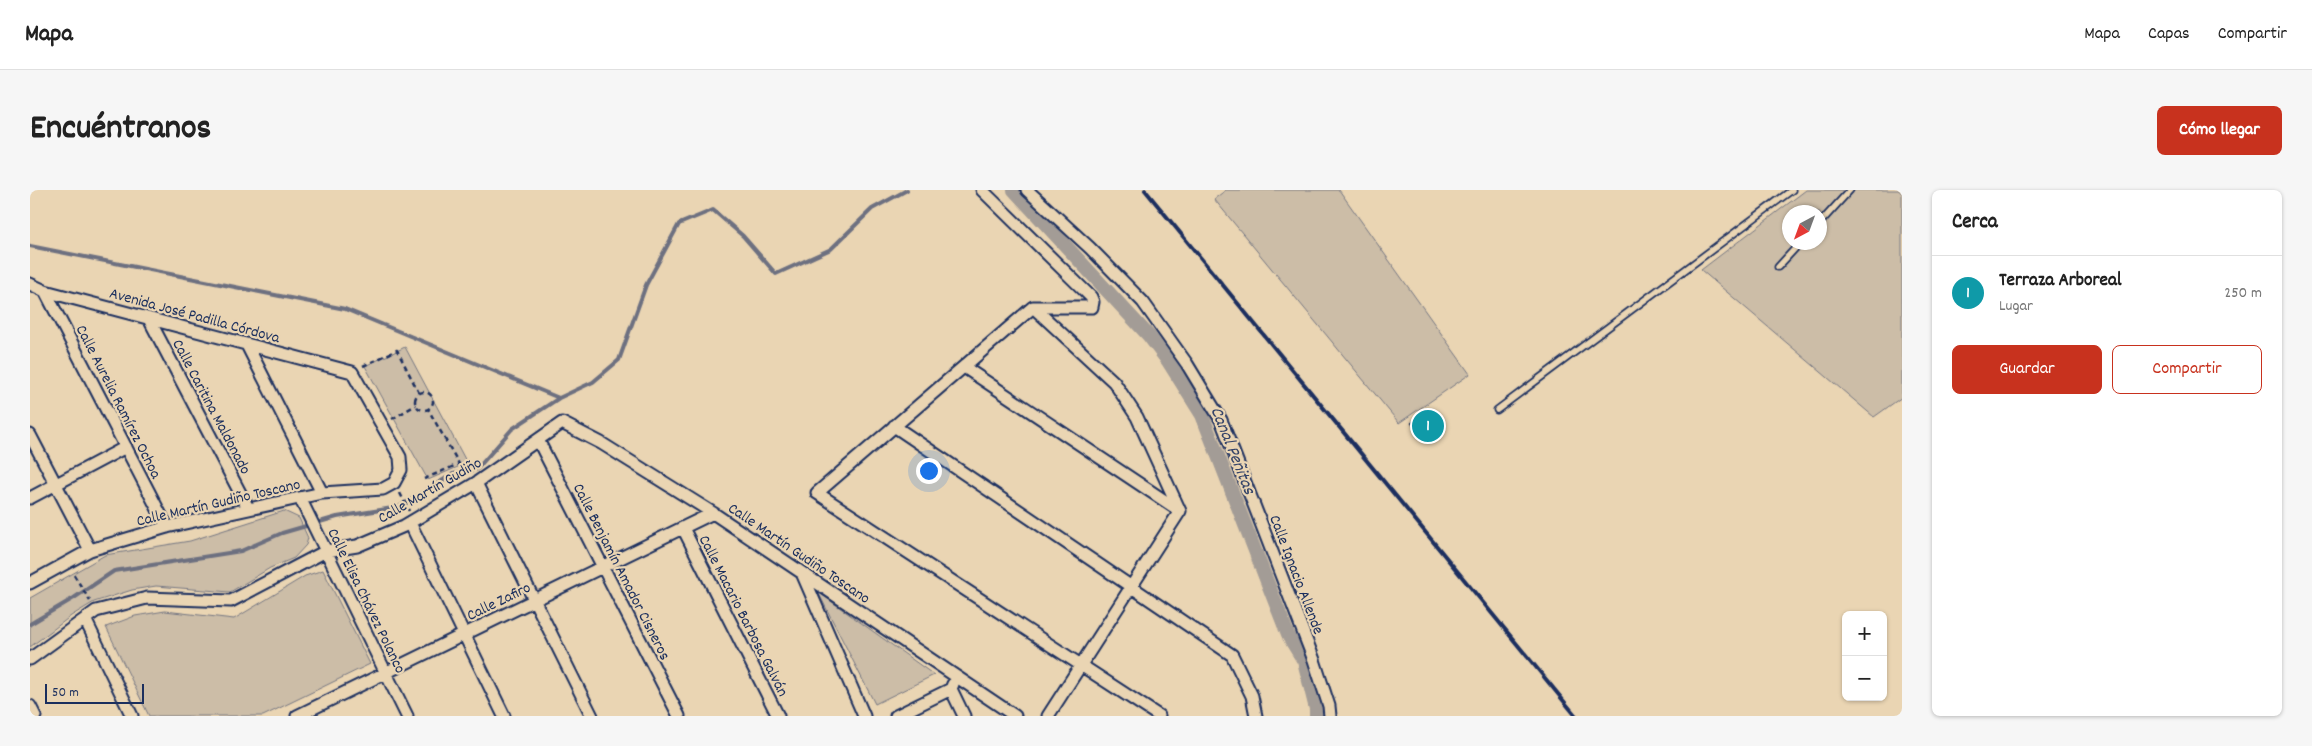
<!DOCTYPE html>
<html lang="es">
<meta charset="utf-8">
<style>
body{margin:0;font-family:Dekko,sans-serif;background:#f6f6f6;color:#222}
.controls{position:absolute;right:15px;bottom:15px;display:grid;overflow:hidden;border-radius:8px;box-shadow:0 1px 4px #0004}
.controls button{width:45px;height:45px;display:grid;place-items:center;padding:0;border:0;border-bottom:1px solid #e0e0e0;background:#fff;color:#222;font:25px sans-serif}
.compass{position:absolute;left:1752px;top:15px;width:45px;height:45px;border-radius:50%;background:#fff;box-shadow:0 1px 4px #0004;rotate:221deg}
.scale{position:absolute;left:15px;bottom:12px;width:99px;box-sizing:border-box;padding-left:5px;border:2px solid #1b2f5e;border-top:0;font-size:14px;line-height:18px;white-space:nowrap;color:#1b2f5e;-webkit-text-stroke:4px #ead5b3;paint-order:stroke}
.you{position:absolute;left:898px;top:280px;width:18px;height:18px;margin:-12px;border:4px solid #fff;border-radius:50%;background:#1a73e8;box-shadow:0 0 0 8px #1a73e833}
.badge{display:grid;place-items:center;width:32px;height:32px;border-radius:50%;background:#c8321e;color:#fff;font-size:16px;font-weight:700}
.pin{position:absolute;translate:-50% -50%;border:2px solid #fff;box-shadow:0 1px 5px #0006}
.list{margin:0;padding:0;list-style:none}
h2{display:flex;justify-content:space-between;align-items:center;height:65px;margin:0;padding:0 20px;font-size:21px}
h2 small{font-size:16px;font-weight:400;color:#767676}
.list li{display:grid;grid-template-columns:32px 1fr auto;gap:15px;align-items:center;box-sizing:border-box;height:75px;padding:0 20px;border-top:1px solid #e0e0e0}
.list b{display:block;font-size:19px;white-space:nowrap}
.list p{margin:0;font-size:16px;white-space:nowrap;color:#767676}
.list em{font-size:16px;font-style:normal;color:#767676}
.actions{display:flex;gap:10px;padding:15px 20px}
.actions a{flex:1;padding:11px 0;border:1px solid #c8321e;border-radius:8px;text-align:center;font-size:18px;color:#c8321e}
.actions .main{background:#c8321e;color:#fff}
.map{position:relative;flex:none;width:1872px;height:526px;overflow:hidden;border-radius:8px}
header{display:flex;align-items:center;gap:30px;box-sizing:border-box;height:70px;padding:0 25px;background:#fff;border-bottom:1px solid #e0e0e0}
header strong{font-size:24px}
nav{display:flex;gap:28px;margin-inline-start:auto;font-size:18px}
.intro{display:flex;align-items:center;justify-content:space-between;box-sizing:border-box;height:120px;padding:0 30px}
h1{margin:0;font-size:35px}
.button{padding:12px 22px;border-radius:8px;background:#c8321e;color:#fff;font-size:18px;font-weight:700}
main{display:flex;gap:30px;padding:0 30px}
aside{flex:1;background:#fff;border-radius:8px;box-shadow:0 1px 4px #0004}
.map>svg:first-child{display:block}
.green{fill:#ccbda7;stroke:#747682;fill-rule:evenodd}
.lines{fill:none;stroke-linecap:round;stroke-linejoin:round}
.stream{stroke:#6d7080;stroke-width:4}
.canal{stroke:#a39c96;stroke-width:14}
.building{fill:url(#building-hatch);stroke:#1b2f5e}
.service-casing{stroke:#1b2f5e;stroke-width:9}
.minor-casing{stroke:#1b2f5e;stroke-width:15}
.path{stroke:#1b2f5e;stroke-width:2.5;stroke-dasharray:5 4;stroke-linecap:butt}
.service{stroke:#ead5b3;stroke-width:5.5}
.minor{stroke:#ead5b3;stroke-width:11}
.rail{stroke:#1b2f5e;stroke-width:4}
.labels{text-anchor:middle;stroke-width:4.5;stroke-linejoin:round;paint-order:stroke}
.street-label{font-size:16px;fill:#1b2f5e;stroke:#ead5b3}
.water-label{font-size:18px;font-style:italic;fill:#364569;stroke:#ead5b3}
</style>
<header>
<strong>Mapa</strong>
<nav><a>Mapa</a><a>Capas</a><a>Compartir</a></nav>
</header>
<div class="intro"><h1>Encuéntranos</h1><a class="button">Cómo llegar</a></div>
<main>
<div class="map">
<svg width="1872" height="526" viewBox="0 0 1872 526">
<defs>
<pattern id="building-hatch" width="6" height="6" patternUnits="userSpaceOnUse" patternTransform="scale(1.25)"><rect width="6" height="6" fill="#b7ac9e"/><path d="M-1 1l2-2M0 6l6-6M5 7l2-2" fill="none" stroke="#948c84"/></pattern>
</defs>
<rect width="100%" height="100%" fill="#ead5b3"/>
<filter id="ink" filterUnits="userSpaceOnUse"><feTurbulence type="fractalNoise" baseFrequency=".02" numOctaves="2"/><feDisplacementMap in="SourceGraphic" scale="10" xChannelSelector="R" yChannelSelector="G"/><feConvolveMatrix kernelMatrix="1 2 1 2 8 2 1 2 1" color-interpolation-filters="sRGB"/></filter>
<g filter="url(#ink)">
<path class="green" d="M 1196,0 L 1309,0 L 1440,184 L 1369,233 L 1184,9 Z
M 1776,0 L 1868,0 L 1872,3 L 1872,207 L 1844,227 L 1671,80 ZM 1760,22 L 1790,22 L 1790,52 L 1760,52 Z
M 375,157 L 437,273 L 398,290 L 335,176 Z
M 254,321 L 269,328 L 278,348 L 276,355 L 264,368 L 240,378 L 200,402 L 126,396 L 102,400 L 64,412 L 41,426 L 0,457 L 0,408 L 75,365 L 160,351 Z
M 293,380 L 340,474 L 233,526 L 119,526 L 76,437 L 105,426 L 135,421 L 204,429 L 275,386 Z
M 788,402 L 904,485 L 845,514 Z"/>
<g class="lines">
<path class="stream" d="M 0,56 L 315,119 L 529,208
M 0,434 L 44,408 L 84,381 L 211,361 L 252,343 L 307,327 L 369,317 L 423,284 L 447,279 L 482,239 L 529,208 L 563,192 L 589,170 L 616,95 L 649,34 L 683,20 L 713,46 L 746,84 L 801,59 L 842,19 L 877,0"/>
<path class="canal" d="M 984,0 L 1119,146 L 1138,171 L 1172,225 L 1258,445 L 1274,471 L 1286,519 L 1286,526"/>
</g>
<path class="building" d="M 1398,219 L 1414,239 L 1398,253 L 1381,233 Z"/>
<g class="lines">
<defs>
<path id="service" d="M 1790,33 L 1820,0
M 1748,77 L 1771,52
M 1467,220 L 1762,0"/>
<path id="minor" d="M 952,0 L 1061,107 L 1063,112 L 1062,117 L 1003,117 L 1084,192 L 1107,227 L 1150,321
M 997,0 L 1060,58 L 1113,112 L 1157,174 L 1191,230 L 1284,470 L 1299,516 L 1300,526
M 0,94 L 15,101 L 322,182 L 370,267 L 371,280 L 364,293 L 353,299 L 292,303 L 137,337 L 60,360 L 0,393
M 15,101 L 137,337
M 1003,117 L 787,303 L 1129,526
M 119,129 L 218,318
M 217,155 L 292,303
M 934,177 L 1150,321
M 864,236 L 1202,465 L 1222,506 L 1226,526
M 0,245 L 60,360
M 508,250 L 649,526
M 446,293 L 562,526
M 0,308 L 96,257
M 270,308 L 377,526
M 380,333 L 474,526
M 653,338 L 748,526
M 772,383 L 834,526
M 55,429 L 102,526
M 0,469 L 66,421 L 117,408 L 201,411 L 296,361 L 327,356 L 374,336 L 446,293 L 532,233 L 571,253 L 683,323 L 985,526
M 923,494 L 921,499 L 934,526
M 0,516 L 5,526
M 267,526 L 683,323
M 866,526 L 921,499
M 1018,526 L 1150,321"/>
</defs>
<use href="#service" class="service-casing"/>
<use href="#minor" class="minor-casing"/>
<path class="path" d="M 333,176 L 367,160 L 389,203
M385 211a9 9 0 1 1 18 0a9 9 0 1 1-18 0Z
M 362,229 L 386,215
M 394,289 L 429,274 L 398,219
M 370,303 L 379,321
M 44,385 L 60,411"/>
<use href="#service" class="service"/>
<use href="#minor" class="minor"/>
<path class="rail" d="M 1115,0 L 1546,526"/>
</g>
</g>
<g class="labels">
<g class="street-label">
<text transform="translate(165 124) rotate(15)" y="6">Avenida José Padilla Córdova</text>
<text transform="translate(90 211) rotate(63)" y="6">Calle Aurelia Ramírez Ochoa</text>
<text transform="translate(183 216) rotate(62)" y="6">Calle Caritina Maldonado</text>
<text transform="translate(399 299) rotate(-30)" y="6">Calle Martín Gudiño</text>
<text transform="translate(188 311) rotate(-13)" y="6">Calle Martín Gudiño Toscano</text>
<text transform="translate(770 362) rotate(34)" y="6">Calle Martín Gudiño Toscano</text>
<text transform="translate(593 381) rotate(63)" y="6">Calle Benjamín Amador Cisneros</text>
<text transform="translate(1268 384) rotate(69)" y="6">Calle Ignacio Allende</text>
<text transform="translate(338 410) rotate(64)" y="6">Calle Elisa Chávez Polanco</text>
<text transform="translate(468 410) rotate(-26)" y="6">Calle Zafiro</text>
<text transform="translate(715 425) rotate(63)" y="6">Calle Macario Barbosa Galván</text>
</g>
<g class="water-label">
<text transform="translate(1204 260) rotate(68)" y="6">Canal Peñitas</text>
</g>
</g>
</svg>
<div class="controls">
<button>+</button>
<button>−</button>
</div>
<svg class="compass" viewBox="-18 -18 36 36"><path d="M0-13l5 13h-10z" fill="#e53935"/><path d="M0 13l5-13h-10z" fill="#767676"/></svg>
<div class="scale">50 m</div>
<div class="you"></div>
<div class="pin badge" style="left:1398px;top:236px;background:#0f9aa8">1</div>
</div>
<aside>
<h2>Cerca<small></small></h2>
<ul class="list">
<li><span class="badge" style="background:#0f9aa8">1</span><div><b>Terraza Arboreal</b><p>Lugar</p></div><em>250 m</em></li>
</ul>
<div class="actions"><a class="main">Guardar</a><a>Compartir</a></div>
</aside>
</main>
